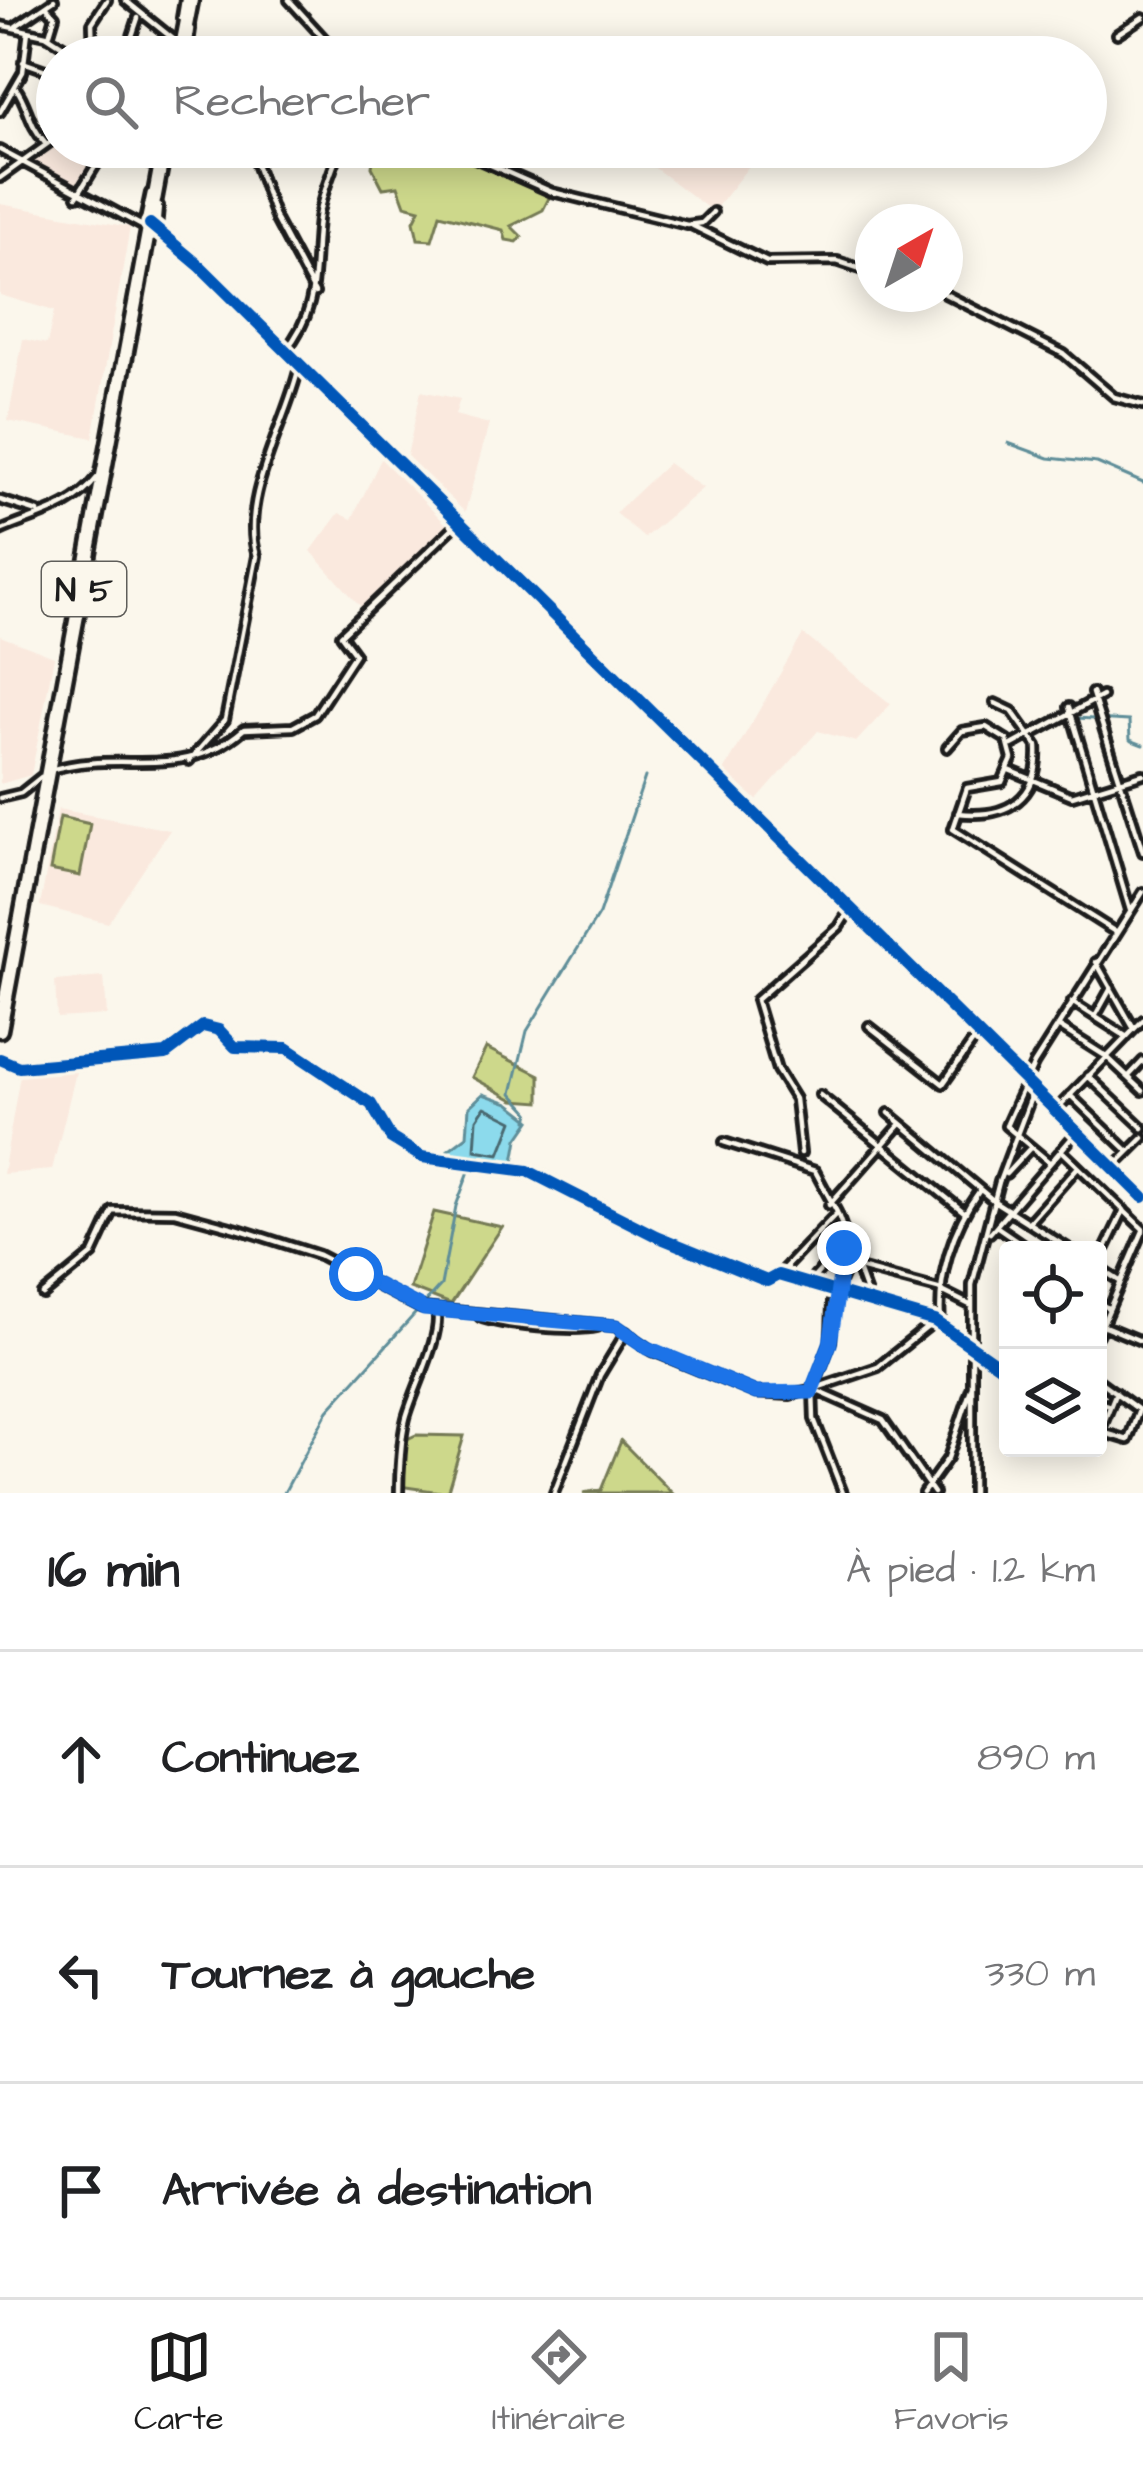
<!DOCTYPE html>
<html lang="fr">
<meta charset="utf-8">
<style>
body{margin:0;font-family:"Architects Daughter",sans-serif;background:#f2f2f2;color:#202124}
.controls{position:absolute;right:36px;bottom:36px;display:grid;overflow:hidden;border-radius:12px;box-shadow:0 6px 30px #0003}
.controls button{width:108px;height:108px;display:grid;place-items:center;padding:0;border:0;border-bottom:3px solid #e0e0e0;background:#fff;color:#202124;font:60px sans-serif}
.compass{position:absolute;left:855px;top:204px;width:108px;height:108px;border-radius:50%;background:#fff;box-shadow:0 6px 30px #0003;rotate:39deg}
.stop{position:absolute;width:36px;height:36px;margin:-27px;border:9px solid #1a73e8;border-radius:50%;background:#fff}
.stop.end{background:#1a73e8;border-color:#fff;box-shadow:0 3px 12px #0008}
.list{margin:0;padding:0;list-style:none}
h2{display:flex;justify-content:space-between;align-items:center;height:156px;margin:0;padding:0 48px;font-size:51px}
h2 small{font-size:39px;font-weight:400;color:#757577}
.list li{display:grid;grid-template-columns:78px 1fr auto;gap:36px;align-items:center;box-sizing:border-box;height:216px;padding:0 48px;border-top:3px solid #e0e0e0}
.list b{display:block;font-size:45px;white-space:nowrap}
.list em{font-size:39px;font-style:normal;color:#757577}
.icon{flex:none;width:66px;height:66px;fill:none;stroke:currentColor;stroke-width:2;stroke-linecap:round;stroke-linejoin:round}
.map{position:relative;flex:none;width:1143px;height:1493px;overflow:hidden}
.search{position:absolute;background:#fff;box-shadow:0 6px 30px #0003;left:36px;right:36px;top:36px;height:132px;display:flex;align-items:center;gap:30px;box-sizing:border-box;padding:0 42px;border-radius:66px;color:#757577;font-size:45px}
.sheet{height:804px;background:#fff}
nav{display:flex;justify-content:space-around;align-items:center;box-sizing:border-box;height:168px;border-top:3px solid #e0e0e0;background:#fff;font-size:33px;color:#757577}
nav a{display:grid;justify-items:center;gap:6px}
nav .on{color:#1c1c1c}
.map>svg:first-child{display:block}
.built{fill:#fae9de}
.green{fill:#cdd88b;stroke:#747a54;stroke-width:3}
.water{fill:#8cdaec;stroke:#5f8e99;stroke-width:3}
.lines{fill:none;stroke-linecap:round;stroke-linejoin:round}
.shore{stroke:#49686f;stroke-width:3}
.stream{stroke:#5f8e99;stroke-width:3}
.minor-casing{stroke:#1c1c1c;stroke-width:14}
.tertiary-casing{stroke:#1c1c1c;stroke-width:16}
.trunk-casing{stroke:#1c1c1c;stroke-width:21}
.minor{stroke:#fbf7ec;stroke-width:4.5}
.tertiary{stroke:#fbf7ec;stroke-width:8}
.trunk{stroke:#fbf7ec;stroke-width:12}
.cycleway-casing{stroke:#fbf7ec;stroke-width:20}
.cycleway{stroke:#0057b8;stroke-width:12}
.route{stroke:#1a73e8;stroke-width:15}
.labels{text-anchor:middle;stroke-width:9;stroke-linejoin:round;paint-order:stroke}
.shield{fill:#fbf7ec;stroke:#5f5e5a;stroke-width:3}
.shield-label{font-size:33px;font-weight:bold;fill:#1c1c1c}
</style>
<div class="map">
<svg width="1143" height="1493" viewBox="0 0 1143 1493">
<rect width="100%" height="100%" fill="#fbf7ec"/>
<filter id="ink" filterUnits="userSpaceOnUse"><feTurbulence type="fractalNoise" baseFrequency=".00833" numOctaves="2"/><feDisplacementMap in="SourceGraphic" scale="24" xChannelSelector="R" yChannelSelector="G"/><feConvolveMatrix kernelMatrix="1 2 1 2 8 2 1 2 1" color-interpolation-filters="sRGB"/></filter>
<g filter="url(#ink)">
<path class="built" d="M 57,142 L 57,147 L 84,147 L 96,162 L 73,192 L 29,166 Z
M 665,147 L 732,147 L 752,162 L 713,212 L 651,165 Z
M 0,204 L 130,227 L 93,438 L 8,421 L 23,339 L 47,344 L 54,311 L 0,295 Z
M 421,391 L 460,399 L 455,415 L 489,424 L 465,512 L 407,456 Z
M 381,459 L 448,526 L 361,607 L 311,551 L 339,513 L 352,519 Z
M 668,463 L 703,488 L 644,538 L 615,513 Z
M 803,634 L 891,704 L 856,742 L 818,731 L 757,800 L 724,771 Z
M 0,636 L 54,657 L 31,775 L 0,784 Z
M 58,809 L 170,830 L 108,923 L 40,906 Z
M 104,977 L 107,1015 L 57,1018 L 55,981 Z
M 78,1064 L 52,1170 L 3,1174 L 21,1069 Z"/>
<path class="green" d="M 375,147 L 450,147 L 552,192 L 543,210 L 511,226 L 522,237 L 517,242 L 506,240 L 503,230 L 440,214 L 432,240 L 418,239 L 414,221 L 420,209 L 405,205 L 398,186 L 383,188 L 372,167 Z
M 60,817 L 90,824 L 80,876 L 50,870 Z
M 486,1048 L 540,1075 L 540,1102 L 514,1100 L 472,1077 Z
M 434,1212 L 502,1227 L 451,1304 L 410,1288 Z
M 416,1435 L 464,1436 L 447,1493 L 399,1486 L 403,1441 Z
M 621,1441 L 672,1493 L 583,1493 L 601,1490 Z"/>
<path class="water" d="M 483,1094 L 509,1103 L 531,1120 L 518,1139 L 513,1167 L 439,1157 L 467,1136 L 469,1107 Z"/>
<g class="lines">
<path class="shore" d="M 485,1107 L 513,1121 L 500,1154 L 475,1150 L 477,1119 Z"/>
<path class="stream" d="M 1008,443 L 1049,458 L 1097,463 L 1143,483
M 1076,718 L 1129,721 L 1130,740 L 1143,745
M 528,1120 L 530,1113 L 512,1093 L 527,1031 L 599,914 L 645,777
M 284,1493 L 328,1410 L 441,1285 L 456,1206 L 471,1166"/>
<defs>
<path id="minor" d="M 125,0 L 177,42
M 289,0 L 341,57
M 47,7 L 55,16 L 49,36
M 181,18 L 184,0
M 0,25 L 46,35 L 80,57
M 16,26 L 54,0
M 1117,34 L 1143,17
M 93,57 L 92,23 L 107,0
M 125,57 L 138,18
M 187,57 L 191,29
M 23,62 L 57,74
M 16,88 C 29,107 28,124 45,142
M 0,112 L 23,72 L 28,31
M 139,147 L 143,162 L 157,166
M 250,147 L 276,220 L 315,293
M 450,147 L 552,192 L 687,225 L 702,223 L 713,212
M 0,150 L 144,227
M 0,178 L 57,137
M 77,196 L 107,147
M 143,226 L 150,193
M 693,226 L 767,262 L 837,261 L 873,273
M 157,229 L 159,206
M 945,294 L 1064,354 L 1114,397 L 1143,405
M 285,351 C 321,308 312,271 318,219 C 321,195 333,170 340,147
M 0,500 L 38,512
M 0,531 C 36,515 72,510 97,478
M 1092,693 L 1143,852
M 1069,707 L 1130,910
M 1012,745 L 1102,696
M 947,748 L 962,731 L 986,727 L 1007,740 L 1012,759 L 1002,782 L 967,788 L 953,829 L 1117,933
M 189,761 L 225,720 L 257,556 C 239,499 286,424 299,367
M 50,770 C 122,748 181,784 244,729 L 293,727 L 315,715 L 355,654 L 341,635 L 457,524
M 1009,770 L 1072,796 L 1143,774
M 0,798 L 21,793 L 41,777
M 958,813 C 1008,819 1040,798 1037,746 L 1012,711 L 995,703
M 1096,962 L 1134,1029
M 1072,1002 L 1127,1037
M 1096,1015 L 1111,988
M 869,1026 L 943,1084 L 977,1036
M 1058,1026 L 1107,1057 L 1143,1091
M 0,1059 L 19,1067 L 166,1054 L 203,1026 L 219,1030 L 235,1047 L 287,1048 L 371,1104 L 391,1138 L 422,1157 L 528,1171 L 656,1236 L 767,1281 L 778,1275 L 935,1321 L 1008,1372
M 1088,1076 L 1143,1128
M 1128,1077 L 1143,1061
M 820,1095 L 964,1212
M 1070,1095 L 1129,1152
M 1054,1112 L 1143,1020
M 889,1113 L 994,1201 L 1071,1250
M 724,1142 L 815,1171 L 837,1212 L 869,1300
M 1061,1150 L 1143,1229
M 801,1153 L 795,1099 L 777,1070 L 756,1000 L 839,927 L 849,911
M 1049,1162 L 1006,1126 L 1034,1064 L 1143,892
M 1113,1168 L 1143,1138
M 1006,1174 L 1031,1147
M 829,1205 L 901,1124
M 1028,1223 L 1078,1167
M 996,1226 L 1031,1250
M 990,1233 L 1076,1133
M 829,1260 L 938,1289 L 972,1306
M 1098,1264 L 1124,1210
M 1098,1267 L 1121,1282
M 778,1275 L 836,1214
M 809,1283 L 845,1243
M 43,1295 L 93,1254 L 113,1211 L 175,1212 L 238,1229 L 319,1255 L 421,1308 L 616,1326 L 653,1351 L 756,1393 L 790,1395 L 813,1389 L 831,1341 L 832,1301 L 843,1276 L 844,1248
M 1098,1302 L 1109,1309
M 480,1317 C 501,1326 575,1332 597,1327
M 941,1324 C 937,1277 952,1228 980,1190
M 1102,1325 L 1143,1342
M 1098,1335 L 1143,1231
M 1098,1380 L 1139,1410 L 1128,1440 L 1098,1431
M 813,1389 L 883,1420 L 934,1493
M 813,1389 L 878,1367 L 935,1321
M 813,1389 L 814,1419 L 843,1493
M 1098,1402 L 1110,1406
M 1100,1432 L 1116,1392
M 399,1493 C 399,1474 401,1436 406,1418 C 413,1391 443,1334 436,1311
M 554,1493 L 600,1375 L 626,1332
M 923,1493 L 948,1458 L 972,1386
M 972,1493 L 972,1285 L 999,1182 L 1033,1092"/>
<path id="tertiary" d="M 150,224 L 201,267 L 1143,1197"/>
<path id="trunk" d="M 180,57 L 191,0
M 0,1030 L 164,147"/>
</defs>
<use href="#minor" class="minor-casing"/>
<use href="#tertiary" class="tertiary-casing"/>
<use href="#trunk" class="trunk-casing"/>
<use href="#minor" class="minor"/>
<use href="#tertiary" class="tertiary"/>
<use href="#trunk" class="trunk"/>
<defs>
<path id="cycleway" d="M 150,224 L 201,267 L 1143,1197
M 0,1059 L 19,1067 L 166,1054 L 203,1026 L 219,1030 L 235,1047 L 287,1048 L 371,1104 L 391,1138 L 422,1157 L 528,1171 L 656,1236 L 767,1281 L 778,1275 L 935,1321 L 1008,1372"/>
</defs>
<use href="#cycleway" class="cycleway-casing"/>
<use href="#cycleway" class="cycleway"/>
</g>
</g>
<g class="lines" filter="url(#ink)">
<path class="route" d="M 356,1274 L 424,1309 L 616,1326 L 648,1348 L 756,1393 L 811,1392 L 830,1344 L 844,1248"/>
</g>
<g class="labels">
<rect class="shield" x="42" y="562" width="84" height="54" rx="9"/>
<g class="shield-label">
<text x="84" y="601">N 5</text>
</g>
</g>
</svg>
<div class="controls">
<button><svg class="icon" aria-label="locate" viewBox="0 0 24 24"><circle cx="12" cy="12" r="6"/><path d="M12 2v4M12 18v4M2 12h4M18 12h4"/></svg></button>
<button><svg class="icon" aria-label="layers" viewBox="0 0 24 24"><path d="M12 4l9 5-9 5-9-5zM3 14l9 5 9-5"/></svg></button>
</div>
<svg class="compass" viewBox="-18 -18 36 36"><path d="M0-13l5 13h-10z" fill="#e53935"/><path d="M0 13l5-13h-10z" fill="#757577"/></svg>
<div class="stop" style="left:356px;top:1274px"></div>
<div class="stop end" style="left:844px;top:1248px"></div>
<div class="search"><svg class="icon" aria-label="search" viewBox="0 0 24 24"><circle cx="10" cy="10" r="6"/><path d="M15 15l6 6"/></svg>Rechercher</div>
</div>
<section class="sheet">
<h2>16 min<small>À pied · 1.2 km</small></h2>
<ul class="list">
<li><svg class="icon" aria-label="ahead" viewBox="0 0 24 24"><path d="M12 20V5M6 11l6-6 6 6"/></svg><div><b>Continuez</b></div><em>890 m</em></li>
<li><svg class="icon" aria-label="left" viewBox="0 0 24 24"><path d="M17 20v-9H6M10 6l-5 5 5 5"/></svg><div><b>Tournez à gauche</b></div><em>330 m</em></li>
<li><svg class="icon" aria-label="arrive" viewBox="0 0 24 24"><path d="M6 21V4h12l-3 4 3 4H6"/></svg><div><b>Arrivée à destination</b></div></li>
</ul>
</section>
<nav>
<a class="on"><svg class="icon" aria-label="map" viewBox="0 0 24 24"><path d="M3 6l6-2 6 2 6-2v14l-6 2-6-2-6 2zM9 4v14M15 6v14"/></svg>Carte</a>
<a><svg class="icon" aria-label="directions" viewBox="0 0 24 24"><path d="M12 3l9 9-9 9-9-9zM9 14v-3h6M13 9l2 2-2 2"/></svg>Itinéraire</a>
<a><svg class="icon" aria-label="saved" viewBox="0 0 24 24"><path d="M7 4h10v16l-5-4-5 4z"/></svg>Favoris</a>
</nav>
